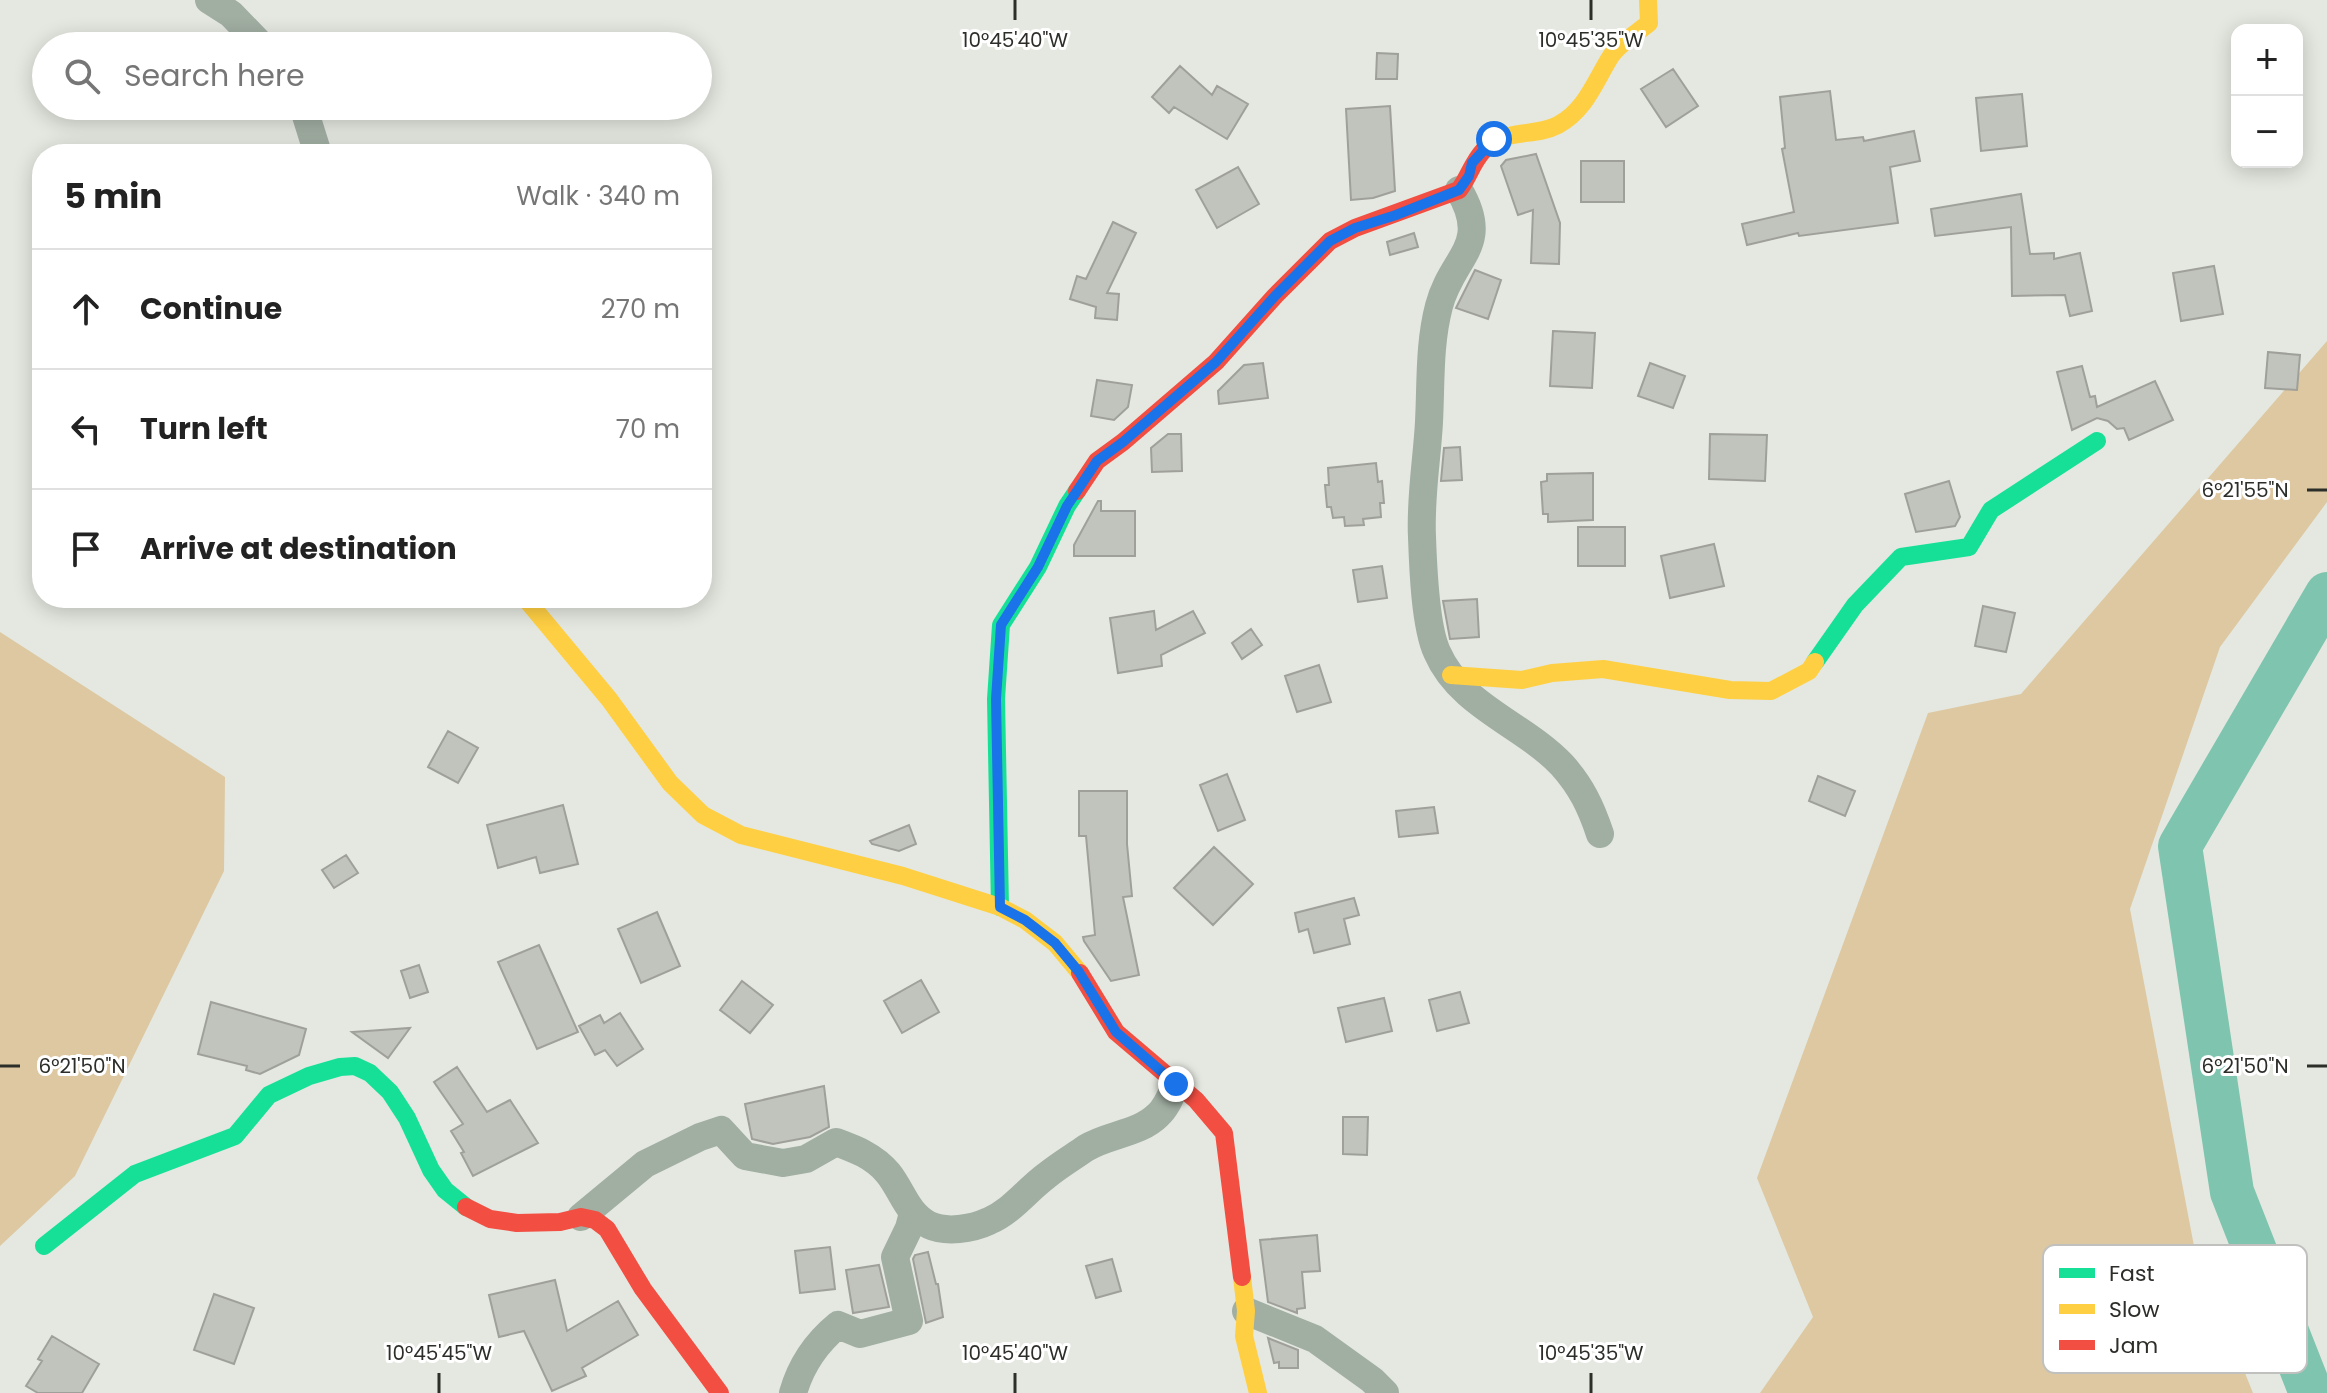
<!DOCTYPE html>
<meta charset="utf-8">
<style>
body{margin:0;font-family:Poppins,sans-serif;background:#f2f2f2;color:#222}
.controls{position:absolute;right:24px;top:24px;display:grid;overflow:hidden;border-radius:16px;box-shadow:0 4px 20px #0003}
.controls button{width:72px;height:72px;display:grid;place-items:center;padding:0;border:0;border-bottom:2px solid #e0e0e0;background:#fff;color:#222;font:40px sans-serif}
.stop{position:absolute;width:24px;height:24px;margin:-18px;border:6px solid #1a73e8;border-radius:50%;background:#fff}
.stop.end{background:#1a73e8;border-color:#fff;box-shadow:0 2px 8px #0008}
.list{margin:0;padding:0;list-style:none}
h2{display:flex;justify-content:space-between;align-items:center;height:104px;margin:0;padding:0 32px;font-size:34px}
h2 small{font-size:26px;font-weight:400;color:#767676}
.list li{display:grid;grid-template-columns:52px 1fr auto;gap:24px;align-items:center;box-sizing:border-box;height:120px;padding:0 32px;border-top:2px solid #e0e0e0}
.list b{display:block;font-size:30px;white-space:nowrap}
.list em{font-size:26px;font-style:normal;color:#767676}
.icon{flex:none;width:44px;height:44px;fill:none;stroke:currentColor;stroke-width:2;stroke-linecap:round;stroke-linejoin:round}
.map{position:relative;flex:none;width:2327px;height:1393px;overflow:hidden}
.search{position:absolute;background:#fff;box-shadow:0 4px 20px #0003;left:32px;top:32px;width:680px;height:88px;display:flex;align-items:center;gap:20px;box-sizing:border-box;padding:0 28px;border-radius:44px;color:#767676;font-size:30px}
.panel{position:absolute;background:#fff;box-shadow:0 4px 20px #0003;left:32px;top:144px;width:680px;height:464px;border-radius:32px}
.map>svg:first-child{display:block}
.green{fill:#ddc8a1}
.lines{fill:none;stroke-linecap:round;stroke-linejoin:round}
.river{stroke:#7ec4ae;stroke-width:44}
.building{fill:#c1c3bd;stroke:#9fa09a;stroke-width:2}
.street{stroke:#a1aea2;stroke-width:28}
.fast{stroke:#16e098;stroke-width:18}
.slow{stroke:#ffcf43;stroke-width:18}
.jam{stroke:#f24e42;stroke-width:18}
.route{stroke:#1a73e8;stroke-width:10}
.ticks{fill:none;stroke:#2c2e29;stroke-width:3}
.key{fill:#fff;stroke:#c0c0bf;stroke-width:2}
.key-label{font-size:22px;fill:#2c2e29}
.ticks-label{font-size:20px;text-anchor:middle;fill:#2c2e29;stroke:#fff;stroke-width:6;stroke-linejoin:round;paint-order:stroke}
</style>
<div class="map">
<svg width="2327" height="1393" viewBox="0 0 2327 1393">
<rect width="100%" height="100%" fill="#e4e8e0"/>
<path class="green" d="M 2327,341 L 2327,502 L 2220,647 L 2130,909 L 2194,1246 L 2253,1393 L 1760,1393 L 1813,1317 L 1757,1178 L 1928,713 L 2021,694 Z
M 0,632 L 225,777 L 224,871 L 75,1176 L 0,1246 Z"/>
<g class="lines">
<path class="river" d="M 2311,1393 L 2232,1192 L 2180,846 L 2327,594"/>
</g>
<path class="building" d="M 1377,53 L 1398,54 L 1397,79 L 1376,79 Z
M 1180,66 L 1212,95 L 1217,86 L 1248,104 L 1227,139 L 1174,107 L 1169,113 L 1152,97 Z
M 1673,69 L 1698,106 L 1666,127 L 1641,89 Z
M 1830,91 L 1836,140 L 1863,137 L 1864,141 L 1914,131 L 1920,161 L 1890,167 L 1898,223 L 1799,236 L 1798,233 L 1747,245 L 1742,224 L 1794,212 L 1782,149 L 1785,148 L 1780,97 Z
M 2022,94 L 2027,146 L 1981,151 L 1976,98 Z
M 1390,106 L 1395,191 L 1373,198 L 1351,200 L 1346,109 Z
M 1536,154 L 1560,223 L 1559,264 L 1531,263 L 1533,210 L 1518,215 L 1501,166 L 1506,160 Z
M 1581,161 L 1624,161 L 1624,202 L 1581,202 Z
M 1238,167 L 1259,204 L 1217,228 L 1196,190 Z
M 2021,194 L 2030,254 L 2054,253 L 2054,259 L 2080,253 L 2092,311 L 2070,316 L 2065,295 L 2012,296 L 2011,227 L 1935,236 L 1931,209 Z
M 1113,222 L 1136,233 L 1107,293 L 1119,294 L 1117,320 L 1095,318 L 1096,307 L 1070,299 L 1077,276 L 1086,279 Z
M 1414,233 L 1418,247 L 1390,255 L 1387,242 Z
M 2214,266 L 2223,314 L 2181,321 L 2173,273 Z
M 1475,270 L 1501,280 L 1488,319 L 1456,308 Z
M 1553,331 L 1595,333 L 1592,388 L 1550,386 Z
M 2268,352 L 2300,355 L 2297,390 L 2265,388 Z
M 1263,363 L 1268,398 L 1219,404 L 1218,391 L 1244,365 Z
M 1650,363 L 1685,376 L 1673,408 L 1638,396 Z
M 2082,366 L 2090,397 L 2095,396 L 2097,407 L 2155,381 L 2173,420 L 2129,440 L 2124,428 L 2117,429 L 2108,421 L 2097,418 L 2072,430 L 2057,372 Z
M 1097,380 L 1132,385 L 1128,407 L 1114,420 L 1091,416 Z
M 1168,434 L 1181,434 L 1182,471 L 1152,472 L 1151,448 Z
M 1710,434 L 1767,435 L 1765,481 L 1709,479 Z
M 1460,447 L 1462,480 L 1441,481 L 1444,448 Z
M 1376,463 L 1378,482 L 1382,481 L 1384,503 L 1380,503 L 1381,517 L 1363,519 L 1364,525 L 1345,526 L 1344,517 L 1333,518 L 1331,507 L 1327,507 L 1325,485 L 1329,485 L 1328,468 Z
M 1593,473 L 1593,520 L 1548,522 L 1548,514 L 1543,514 L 1541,482 L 1547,481 L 1547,474 Z
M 1949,481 L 1960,517 L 1955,526 L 1916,532 L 1905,494 Z
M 1098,501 L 1101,501 L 1101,511 L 1135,511 L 1135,556 L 1074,556 L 1074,545 Z
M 1578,527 L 1625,527 L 1625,566 L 1578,566 Z
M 1714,544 L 1724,586 L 1670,598 L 1661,556 Z
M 1382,566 L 1387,598 L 1358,602 L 1353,570 Z
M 1477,599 L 1479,637 L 1450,639 L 1443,601 Z
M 1983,606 L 2015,613 L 2006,652 L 1975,646 Z
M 1154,611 L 1156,630 L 1193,611 L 1205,633 L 1161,655 L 1162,666 L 1118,673 L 1110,618 Z
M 1251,629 L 1262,645 L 1242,659 L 1232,643 Z
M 1319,665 L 1331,702 L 1297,712 L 1285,676 Z
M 448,731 L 478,748 L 458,783 L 428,767 Z
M 1227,774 L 1245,820 L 1218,831 L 1200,785 Z
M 1818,776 L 1855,791 L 1845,816 L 1809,801 Z
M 1079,791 L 1127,791 L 1127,844 L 1132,896 L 1123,897 L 1139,975 L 1111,981 L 1084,941 L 1083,937 L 1095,935 L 1086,836 L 1079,836 Z
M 563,805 L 578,864 L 540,873 L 536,857 L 498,868 L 487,825 Z
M 1434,807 L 1438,833 L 1399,837 L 1396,811 Z
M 909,825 L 916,844 L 899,851 L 872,844 L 870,841 Z
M 1214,847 L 1253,884 L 1213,925 L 1174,888 Z
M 346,855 L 358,873 L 334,888 L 322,870 Z
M 1354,898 L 1359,915 L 1344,919 L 1350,944 L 1314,953 L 1308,929 L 1299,932 L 1295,913 Z
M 657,912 L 680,966 L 641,983 L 618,929 Z
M 539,945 L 578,1032 L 537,1049 L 498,962 Z
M 419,965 L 428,992 L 410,998 L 401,971 Z
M 921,980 L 939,1012 L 902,1033 L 884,1001 Z
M 742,981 L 773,1005 L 750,1033 L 720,1010 Z
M 1460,992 L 1469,1023 L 1437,1031 L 1429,1000 Z
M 1384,998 L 1392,1031 L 1346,1042 L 1338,1008 Z
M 211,1002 L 306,1029 L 299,1055 L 260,1074 L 246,1070 L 247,1066 L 198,1054 Z
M 620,1013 L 643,1049 L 617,1066 L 605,1050 L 595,1055 L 579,1026 L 600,1015 L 604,1023 Z
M 410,1028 L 388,1058 L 352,1032 Z
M 457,1067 L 487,1112 L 510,1100 L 538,1143 L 473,1176 L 461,1153 L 464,1152 L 451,1131 L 463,1124 L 434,1082 Z
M 824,1086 L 829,1127 L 810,1137 L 773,1144 L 752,1139 L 745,1104 Z
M 1343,1117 L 1368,1117 L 1367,1155 L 1343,1154 Z
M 1317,1235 L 1320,1271 L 1302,1272 L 1305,1308 L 1297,1309 L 1297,1313 L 1268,1302 L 1260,1240 Z
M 830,1247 L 835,1289 L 800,1293 L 795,1251 Z
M 928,1252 L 936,1284 L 938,1284 L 943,1317 L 926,1323 L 913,1259 L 915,1255 Z
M 1112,1259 L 1121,1291 L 1096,1298 L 1086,1266 Z
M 879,1265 L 889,1307 L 853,1313 L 846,1270 Z
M 555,1280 L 567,1331 L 618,1301 L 638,1335 L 582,1368 L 586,1376 L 552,1391 L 524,1331 L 499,1337 L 489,1295 Z
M 214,1294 L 254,1308 L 234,1364 L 194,1350 Z
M 52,1336 L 99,1364 L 82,1393 L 38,1393 L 26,1386 L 42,1361 L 38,1359 Z
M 1268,1338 L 1298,1350 L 1298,1368 L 1279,1368 L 1279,1362 L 1274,1363 Z"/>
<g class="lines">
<path class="street" d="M 209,0 L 231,14 L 262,46
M 303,106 L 318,154
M 1459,190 C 1492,246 1452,256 1439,306 C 1429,344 1431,383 1429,422 C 1427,460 1420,498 1422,537 C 1423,566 1425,626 1437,652 C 1460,706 1523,724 1562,765 C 1581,786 1591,807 1600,834
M 581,1217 L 645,1164 L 700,1137 L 721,1130 L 745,1156 L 783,1163 L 806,1159 L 836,1142 C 855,1149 874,1156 888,1173 C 902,1190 907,1214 929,1225 C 946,1233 972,1229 989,1221 C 1012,1211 1026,1191 1046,1176 C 1058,1166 1073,1157 1086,1148 C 1109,1134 1139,1134 1158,1115 C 1167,1107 1171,1095 1176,1084
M 1246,1311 L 1315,1339 L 1372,1380 L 1385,1393
M 793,1393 C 801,1365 816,1343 838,1325 L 860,1334 L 909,1321 L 895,1257 L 909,1228 L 913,1213"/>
<path class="fast" d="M 1815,662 L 1855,605 L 1901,557 L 1969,547 L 1991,510 L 2097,441
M 1000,907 L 996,699 L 1001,625 L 1038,567 L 1067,506 L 1077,491
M 44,1246 L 135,1174 L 235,1136 L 269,1095 L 309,1076 L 340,1067 L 355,1066 L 370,1073 L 390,1092 L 407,1118 L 431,1170 L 445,1190 L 466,1207"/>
<path class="slow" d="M 1483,151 C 1505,127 1533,138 1558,125 C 1586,110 1595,81 1611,56 C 1620,43 1637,33 1649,23 L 1648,0
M 525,598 L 609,699 L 670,783 L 703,815 L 741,835 L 903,876 L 1000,907 L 1025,920 L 1055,943 L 1080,973
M 1451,675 L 1522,680 L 1552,673 L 1603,669 L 1730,690 L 1771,691 L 1809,671 L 1815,662
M 1242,1277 L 1246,1311 L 1244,1336 L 1258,1393"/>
<path class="jam" d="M 1077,491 L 1097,461 L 1123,442 L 1216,362 L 1275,296 L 1330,241 L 1355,228 L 1459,190 C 1469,177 1472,163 1483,151
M 1080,973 L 1116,1032 L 1196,1100 L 1224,1133 L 1242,1277
M 466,1207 L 490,1219 L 517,1223 L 560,1222 L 581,1217 L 595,1220 L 607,1229 L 643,1289 L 720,1393"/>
</g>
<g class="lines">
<path class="route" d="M 1176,1084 L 1116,1032 L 1079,972 L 1055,943 L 1025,920 L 1000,907 L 996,699 L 1001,625 L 1038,567 L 1067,506 L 1097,461 L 1123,442 L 1216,362 L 1275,296 L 1330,241 L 1355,228 L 1396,215 L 1459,190 L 1469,176 L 1472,163 L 1494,139"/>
</g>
<path class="ticks" d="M 1015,0 L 1015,20M 1591,0 L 1591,20M 2307,490 L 2327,490M 0,1066 L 20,1066M 2307,1066 L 2327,1066M 439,1373 L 439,1393M 1015,1373 L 1015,1393M 1591,1373 L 1591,1393"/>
<rect x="2043" y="1245" width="264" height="128" rx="12" class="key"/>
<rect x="2059" y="1268" width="36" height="10" fill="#16e098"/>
<rect x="2059" y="1304" width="36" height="10" fill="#ffcf43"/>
<rect x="2059" y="1340" width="36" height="10" fill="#f24e42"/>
<g class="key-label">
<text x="2109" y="1281">Fast</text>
<text x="2109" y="1317">Slow</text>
<text x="2109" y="1353">Jam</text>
</g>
<g class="ticks-label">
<text x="1015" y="47">10°45'40"W</text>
<text x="1591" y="47">10°45'35"W</text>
<text x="2245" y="497">6°21'55"N</text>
<text x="82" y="1073">6°21'50"N</text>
<text x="2245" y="1073">6°21'50"N</text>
<text x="439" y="1360">10°45'45"W</text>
<text x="1015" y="1360">10°45'40"W</text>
<text x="1591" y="1360">10°45'35"W</text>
</g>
</svg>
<div class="controls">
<button>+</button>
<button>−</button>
</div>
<div class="stop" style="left:1494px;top:139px"></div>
<div class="stop end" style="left:1176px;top:1084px"></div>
<div class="search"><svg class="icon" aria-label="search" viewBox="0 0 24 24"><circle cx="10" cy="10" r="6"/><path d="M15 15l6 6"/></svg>Search here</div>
<section class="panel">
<h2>5 min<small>Walk · 340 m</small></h2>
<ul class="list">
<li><svg class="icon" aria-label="ahead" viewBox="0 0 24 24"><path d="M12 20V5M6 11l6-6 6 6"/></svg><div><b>Continue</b></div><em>270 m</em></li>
<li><svg class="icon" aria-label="left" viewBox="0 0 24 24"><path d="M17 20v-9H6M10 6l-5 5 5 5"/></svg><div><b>Turn left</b></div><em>70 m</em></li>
<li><svg class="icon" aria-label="arrive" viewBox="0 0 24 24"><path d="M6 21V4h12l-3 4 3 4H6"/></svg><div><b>Arrive at destination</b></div></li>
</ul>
</section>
</div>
